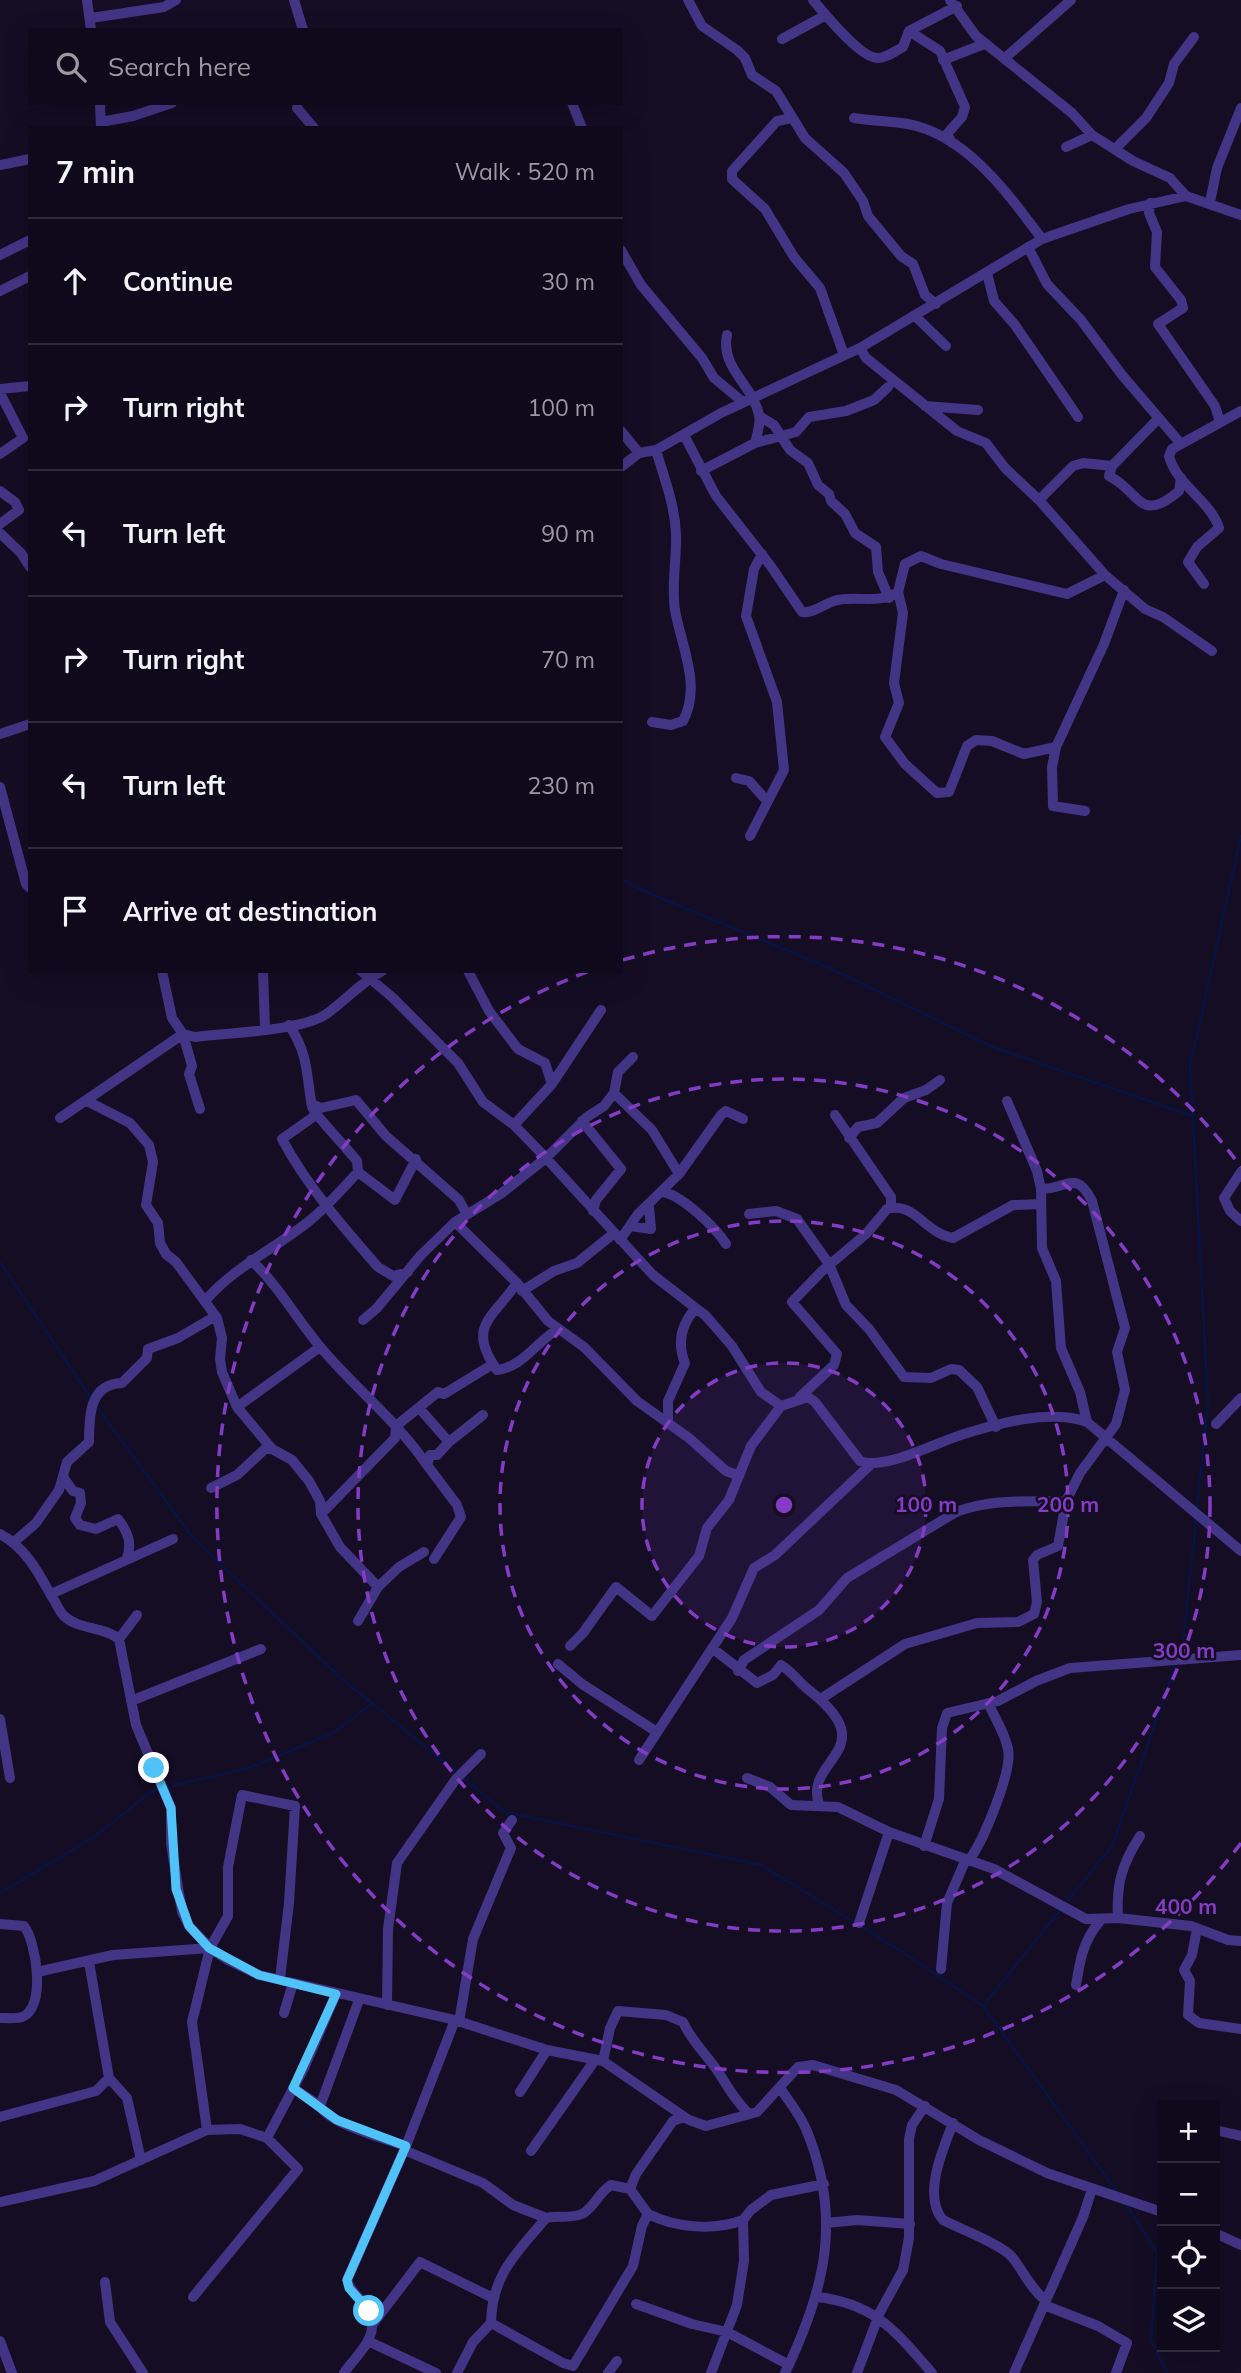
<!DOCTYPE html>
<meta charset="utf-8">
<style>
body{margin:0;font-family:Mulish,sans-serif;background:#1d1828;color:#f1f3f6}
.controls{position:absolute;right:21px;bottom:21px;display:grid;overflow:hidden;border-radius:0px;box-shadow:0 7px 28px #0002}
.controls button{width:63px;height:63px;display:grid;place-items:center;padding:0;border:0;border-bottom:2px solid #2f2b3a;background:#0f0a1b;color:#f1f3f6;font:35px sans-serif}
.stop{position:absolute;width:21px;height:21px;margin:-16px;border:5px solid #4fc3f7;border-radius:50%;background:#fff}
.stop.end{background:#4fc3f7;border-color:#fff;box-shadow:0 2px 7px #0008}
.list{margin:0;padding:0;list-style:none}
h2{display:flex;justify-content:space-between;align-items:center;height:91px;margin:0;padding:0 28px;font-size:30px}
h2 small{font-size:23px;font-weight:400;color:#9b9aa3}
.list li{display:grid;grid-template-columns:46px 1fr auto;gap:21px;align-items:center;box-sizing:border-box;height:126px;padding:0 28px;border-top:2px solid #2f2b3a}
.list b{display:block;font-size:26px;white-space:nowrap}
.list em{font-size:23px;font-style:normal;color:#9b9aa3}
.icon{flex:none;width:38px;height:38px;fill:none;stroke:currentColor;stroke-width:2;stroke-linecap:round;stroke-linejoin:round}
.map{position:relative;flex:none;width:1241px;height:2373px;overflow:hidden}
.search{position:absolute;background:#0f0a1b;box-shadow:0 7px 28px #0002;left:28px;top:28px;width:595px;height:77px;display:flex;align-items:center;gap:18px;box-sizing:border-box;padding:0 24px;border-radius:0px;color:#9b9aa3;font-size:26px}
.panel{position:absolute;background:#0f0a1b;box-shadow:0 7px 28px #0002;left:28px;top:126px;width:595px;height:847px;border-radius:0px}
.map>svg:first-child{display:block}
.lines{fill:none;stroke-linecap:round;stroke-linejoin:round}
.stream{stroke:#071443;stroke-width:2.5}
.minor{stroke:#433585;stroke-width:10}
.route{stroke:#4fc3f7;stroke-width:9}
.ring{fill:none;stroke:#853cc5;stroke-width:3.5;stroke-dasharray:12 9}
.centre{fill:#853cc5;stroke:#140d24;stroke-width:3.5}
.ring-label{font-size:21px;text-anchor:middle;font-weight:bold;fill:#853cc5;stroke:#140d24;stroke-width:5;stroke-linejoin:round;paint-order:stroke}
</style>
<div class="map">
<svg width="1241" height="2373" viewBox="0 0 1241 2373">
<rect width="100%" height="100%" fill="#140d24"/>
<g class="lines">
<path class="stream" d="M 621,878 L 637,888 L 827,967 L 993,1047 L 1192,1116
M 0,1262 L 91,1398
M 97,1407 L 193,1538 L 342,1679 L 459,1774
M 1197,1509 L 1208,1402 L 1190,1067 L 1241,836
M 1178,1658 L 1183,1643 L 1196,1519
M 464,1778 L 504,1812 L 761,1865 L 904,1953 L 983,2006 L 1118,2193
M 167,1787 L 249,1768 L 333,1733 L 374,1702
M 0,1893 L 94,1837 L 152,1791 L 161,1789
M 1066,1903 L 1112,1846 L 1176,1664
M 983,2006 L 1062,1908
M 1126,2204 L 1157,2253 L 1151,2340 L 1167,2373"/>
<path class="minor" d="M 87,0 L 91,30
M 294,0 L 303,30
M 688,0 L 702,26 L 737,50 L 745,58 L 752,75 L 776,91 L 805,138 L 844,173 L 863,201 L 868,216 L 901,256 L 913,264 L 925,295 L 936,304
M 813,0 C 824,13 861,59 878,58 C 887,58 895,51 903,47 L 909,31 L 957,6
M 950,0 L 976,36 L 1072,113 L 1092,135 L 1133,161 L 1170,178 L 1186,196
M 91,18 L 164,7 L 176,0
M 909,31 L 940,51 L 965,107 L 962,117 L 947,134 L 952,143
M 782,39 L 826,15
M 1005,58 L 1071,0
M 943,60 L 984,44
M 100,103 L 101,128
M 572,103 L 582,128
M 297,108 L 314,128
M 792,118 L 777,121 L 732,171 L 732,179 L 765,209 L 794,257 L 820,288 L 844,355
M 854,118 C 872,121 891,121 908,124 C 967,135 1009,195 1042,239
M 101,122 L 133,116 L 172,103
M 1066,147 L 1092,135
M 1115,149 L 1146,118 L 1169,83 L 1174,64 L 1194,37
M 0,165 L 30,159
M 1210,202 L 1217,168 L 1241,108
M 1150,203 L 1149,213 L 1157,232 L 1155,267 L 1181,300 L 1183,308 L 1158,324 L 1215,406 L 1220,422
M 1028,247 L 1047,284 L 1081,320 L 1122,375 L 1181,444
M 621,250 L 641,285 L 702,358 L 714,378 L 743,402
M 0,255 L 30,240
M 987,273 L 994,301 L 1015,325 L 1078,417
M 0,291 L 30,276
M 915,316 L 946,346
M 727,335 C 720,368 753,385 759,415 C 761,424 757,434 755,443
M 860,348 L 866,358 L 957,431 L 986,443 L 1005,468 L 1039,500 L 1105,575 L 1145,609 L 1163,617 L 1212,651
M 0,389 L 30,386
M 0,393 L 23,438 L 0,454
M 925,406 L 978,410
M 759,416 L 774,425 L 790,450 L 808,463 L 818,485 L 829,494 L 831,501 L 845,514 L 855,533 L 876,547 L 878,572 L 889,598
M 1159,418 L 1112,466 L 1109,476 C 1140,491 1139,525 1179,491 L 1181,478
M 621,431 L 639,453
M 684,435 L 716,496 L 770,565 L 802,612 C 815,614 825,602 838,600 C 858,596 880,604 898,592 L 905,564 L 921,556 L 941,564 L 1067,594 L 1105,575
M 621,467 L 639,453 L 656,450 L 721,413 L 860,348 L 1042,239 L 1129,209 L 1186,196 L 1241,215
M 701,471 L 755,443 L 796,432 L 809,417 L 846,411 L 874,400 L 888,387
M 0,491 L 15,502 L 19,510 L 0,524
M 1039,500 L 1073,466 L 1083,463 L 1112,466
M 0,533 L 21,553 L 30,567
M 1204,584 L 1188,562 L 1197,547 L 1219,528 C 1211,501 1176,485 1169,456 L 1172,449 L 1241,411
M 898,592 L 903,613 L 894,683 L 899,703 L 885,737 L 905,764 L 937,793 L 949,792 L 967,746 L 976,740 L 992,741 L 1024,754 L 1056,747
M 652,722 L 671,725 L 683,721 C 702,686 681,645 675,610 C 671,585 677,559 676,534 C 675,505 664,478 656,450
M 0,734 L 30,724
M 736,778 L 749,781 L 767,801
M 0,787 L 26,884 L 30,888
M 1085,811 L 1053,806 L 1052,767 L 1056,747 L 1104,644 L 1124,590
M 750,836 L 784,770 L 777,702 L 746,616 L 754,569 L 762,554
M 162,971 L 172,1018 L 183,1034 L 192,1066 L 189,1074 L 200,1109
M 263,971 L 265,1028
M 361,971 L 392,997 L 458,1063 L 483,1102 L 514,1125 L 546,1158 L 653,1275 L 706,1316 L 732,1346 L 761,1392 L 781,1406 L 808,1397 L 815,1402 L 860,1461 C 884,1471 937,1442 964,1434 C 1000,1423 1050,1409 1087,1422 L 1241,1551
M 468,971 L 489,1011 L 518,1049 L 545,1063 L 552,1084
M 289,1025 C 309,1055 306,1074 312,1107 C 312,1111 350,1152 357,1161 L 358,1172 L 395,1200 L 416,1159
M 614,1093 L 652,1130 L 679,1174
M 87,1101 L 130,1123 L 149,1145 L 153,1162 L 146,1205 L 158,1223 L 160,1243 L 166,1254 L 176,1262 L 217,1318 L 222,1338 L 220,1359 L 222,1372 L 237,1407 L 272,1449
M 1007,1101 L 1037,1171 L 1041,1189 L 1042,1248 L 1056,1281 L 1061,1348 L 1080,1392 L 1087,1422
M 312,1104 L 321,1108 L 356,1100 L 386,1136 L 459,1200 L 466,1213
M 316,1115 L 282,1139 C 307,1186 343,1227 378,1267 L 393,1276 L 408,1272
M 835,1115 L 891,1197 L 891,1207
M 60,1118 L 183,1034 L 195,1037 C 227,1033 299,1031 325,1015 C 345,1001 360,983 382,971
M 582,1121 L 621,1169 L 596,1200 L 593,1211
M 514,1125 L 552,1084 L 601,1010
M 849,1138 L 858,1127 L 877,1123 L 904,1098 L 926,1090 L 940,1080
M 1241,1172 L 1224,1198 L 1230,1211 L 1241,1221
M 662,1192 C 681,1194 716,1228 726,1244
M 749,1214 L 776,1211 L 797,1219 L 829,1264 L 846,1305 L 869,1329 L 904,1377 L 931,1378 L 951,1369 L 959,1370 L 977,1387 L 996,1427
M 455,1222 L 517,1283 C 493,1318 466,1326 497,1370 C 523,1367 536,1342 558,1329
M 631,1226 L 651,1229 L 649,1207
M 620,1240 L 638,1214 L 679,1174 L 721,1115 L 726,1111 L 743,1119
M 251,1260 C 279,1286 297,1320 322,1349 C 356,1389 397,1421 427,1465
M 517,1283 L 548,1321 L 584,1347 L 637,1401 L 689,1438 L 726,1471 L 737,1475
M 522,1291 L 554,1271 L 577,1263 L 613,1234
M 205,1301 C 233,1268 274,1249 308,1222 C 327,1207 342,1189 358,1172
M 363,1320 L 377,1308 L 421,1255 L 455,1222 L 502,1193 L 546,1158 L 587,1117 L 604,1106 L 614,1093 L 618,1072 L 633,1057
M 800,1397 L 834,1365 L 837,1354 L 792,1302 L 822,1271 L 866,1234 L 887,1209 C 915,1201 924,1233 953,1238 L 1013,1205 L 1041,1204
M 237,1407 L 320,1347
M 419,1408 L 449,1442 L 437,1455 L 430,1455 L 427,1465 L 457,1505 L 461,1517 L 434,1559
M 668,1423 L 668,1401 L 685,1363 C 677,1343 681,1325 695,1309
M 1216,1424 L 1241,1398
M 449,1442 L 483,1415
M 63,1477 L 73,1491 L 80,1493 L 81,1503 L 75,1518 L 80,1525 L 96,1529 L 118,1519 C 128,1532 133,1544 126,1560
M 211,1488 L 237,1475 L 265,1449 L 272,1449 L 292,1460 L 309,1481 L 320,1501 L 321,1514 L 340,1547 L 378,1587
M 321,1514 L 395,1438 L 396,1426 L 438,1392 L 444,1394 L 493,1364
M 0,1534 C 26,1548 38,1572 52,1597 C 56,1602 59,1611 64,1616 C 79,1630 103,1626 119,1639 L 136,1725 L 171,1808 L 171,1844 L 182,1912 L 189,1926 L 210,1948 L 228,1960 L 259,1975 L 455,2020 L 547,2050 L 603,2061 L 689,2120 L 706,2126 L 757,2112 L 798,2067 L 813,2065 L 896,2090 L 979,2140 L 1047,2173 L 1162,2212
M 14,1542 L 36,1523 L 59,1490 L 67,1462 L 89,1442 C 89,1417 89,1384 122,1383 L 147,1358 L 148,1349 L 178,1338 L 214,1317
M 51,1594 L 173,1539
M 358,1621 L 378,1587 L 399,1567 L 424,1552
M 119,1639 L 137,1615
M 570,1646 L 583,1633 L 616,1587 L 652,1616 L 699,1556 L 707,1528 L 729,1500 L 751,1446 L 781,1406
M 712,1648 L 757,1683 L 773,1675 L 781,1665 C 793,1672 799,1683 810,1691 C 885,1750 803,1759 819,1804
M 558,1664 L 582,1684 L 657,1732
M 738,1671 L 744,1660 L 819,1610 L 847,1578 L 956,1512 C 993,1498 1028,1502 1066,1501
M 822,1698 L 905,1644 L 977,1623 L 1018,1622 L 1034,1614 L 1037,1602 L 1033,1560 L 1037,1555 L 1058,1546 L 1066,1501 L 1080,1473 L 1116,1424 L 1125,1390 L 1117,1352 L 1125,1328 L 1092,1201 C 1076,1169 1067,1189 1041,1189
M 131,1701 L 261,1649
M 0,1719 L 10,1778
M 639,1760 L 732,1618 L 754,1568 L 775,1555 L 870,1465
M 747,1778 L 770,1787 L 791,1805 L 838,1807 L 889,1832 L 994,1869 L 1086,1919 L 1118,1918 L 1191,1926 L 1228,1940 L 1241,1941
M 924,1846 L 939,1799 L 942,1728 L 947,1713 L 998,1701 L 1036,1681 L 1070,1668 L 1241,1655
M 969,1860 C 983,1842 1013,1770 1008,1749 C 1005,1733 995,1718 988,1703
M 1118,1918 C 1116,1884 1122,1864 1140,1836
M 859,1923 L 889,1832
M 0,1924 L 24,1926 C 36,1941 47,2008 22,2017 C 16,2019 6,2018 0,2018
M 1197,1929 L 1192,1955 L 1184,1970 L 1190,1981 L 1188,2015 L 1199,2023 L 1241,2029
M 89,1962 L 109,2078 L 127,2098 L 141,2160
M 941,1969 L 947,1903 L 966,1859
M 37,1972 L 113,1955 L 210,1948
M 1076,1985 C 1080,1960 1083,1941 1100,1921
M 359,2000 L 320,2106 C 329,2124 386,2139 406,2146
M 387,2005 L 388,1929 L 397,1863 L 456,1779 L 481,1754
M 284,2013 L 293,1983
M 459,2022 L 473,1939 L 511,1848 L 503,1833 L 512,1820
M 603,2061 L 610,2028 L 618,2011 L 666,2015 L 683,2022 C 692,2042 707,2055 719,2073 C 729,2089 736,2101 749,2114
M 293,2088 L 320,2106
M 780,2088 C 789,2101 800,2115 806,2129 C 843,2218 825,2290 785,2373
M 520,2092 L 547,2050
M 0,2117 L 96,2091 L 109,2078
M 953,2123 C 943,2149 922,2196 943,2220 C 960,2229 1001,2244 1012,2257 C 1024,2272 1030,2288 1046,2301
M 207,2130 L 192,2022 L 210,1948 L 228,1916 L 228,1867 L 242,1795 L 295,1806 L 289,1903 L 280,1979
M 1215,2130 L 1241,2136
M 267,2138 L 304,2068 L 336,1994
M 404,2150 L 483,2183 L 513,2205 L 546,2218
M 531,2151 L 595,2060
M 0,2202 L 94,2181 L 207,2130 L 240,2129 L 267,2138 L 298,2169 L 193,2297
M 648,2214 L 630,2189 L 636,2174 L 673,2121 L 683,2117
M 826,2223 L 857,2220 L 910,2224
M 1215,2233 L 1241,2245
M 105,2282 L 110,2322 L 143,2373
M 818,2297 C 876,2304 896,2332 932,2373
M 636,2304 L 692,2324 L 727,2332 L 789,2365
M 1044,2305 L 1098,2326 L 1127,2343 L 1116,2373
M 491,2323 L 563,2363 L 573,2366 L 633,2266 L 642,2226 L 648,2214 C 676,2228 714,2231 743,2220
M 372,2325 L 420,2262 L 491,2297
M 0,2341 L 12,2373
M 370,2342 L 436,2373
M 344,2373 C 357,2354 381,2337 369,2311 C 363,2299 351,2294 347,2280 L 406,2146 L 455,2020
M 457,2373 L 473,2342 L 491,2323 C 492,2274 516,2254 546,2218 C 558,2215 570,2219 582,2214 C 595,2207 598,2193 611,2185 L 630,2189
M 608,2373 L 617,2361
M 711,2373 L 737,2305 L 744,2261 L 743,2220 L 751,2210 L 771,2195 L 824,2184
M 857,2373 L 880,2312 L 903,2270 L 909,2238 L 909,2139 L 912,2125 L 925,2106
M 1014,2373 L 1083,2217 L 1092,2189"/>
</g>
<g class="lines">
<path class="route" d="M 154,1768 L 171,1808 L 176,1889 L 189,1926 L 209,1948 L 259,1975 L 336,1994 L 293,2088 L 337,2120 L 406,2146 L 347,2280 L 349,2288 L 369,2311"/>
</g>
<circle cx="784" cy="1505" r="142" fill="#853cc5" fill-opacity=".12"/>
<g class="ring">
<circle cx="784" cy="1505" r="142"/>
<circle cx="784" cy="1505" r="284"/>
<circle cx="784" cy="1505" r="426"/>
<path d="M1241 1843A568 568 0 1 1 590 971M623 960A568 568 0 0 1 1241 1167"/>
</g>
<circle cx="784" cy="1505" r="10" class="centre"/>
<g class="ring-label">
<text x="926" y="1512">100 m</text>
<text x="1068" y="1512">200 m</text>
<text x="1184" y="1658">300 m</text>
<text x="1186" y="1914">400 m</text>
</g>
</svg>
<div class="controls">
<button>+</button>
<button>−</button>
<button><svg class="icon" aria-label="locate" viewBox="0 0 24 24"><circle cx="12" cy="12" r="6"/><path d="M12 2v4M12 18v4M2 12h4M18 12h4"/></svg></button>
<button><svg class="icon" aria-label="layers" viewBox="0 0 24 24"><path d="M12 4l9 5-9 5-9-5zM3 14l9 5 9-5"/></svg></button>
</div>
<div class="stop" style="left:369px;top:2311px"></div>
<div class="stop end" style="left:154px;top:1768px"></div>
<div class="search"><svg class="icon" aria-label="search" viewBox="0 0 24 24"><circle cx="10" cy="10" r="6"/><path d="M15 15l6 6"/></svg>Search here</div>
<section class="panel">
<h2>7 min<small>Walk · 520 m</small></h2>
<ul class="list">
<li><svg class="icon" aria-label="ahead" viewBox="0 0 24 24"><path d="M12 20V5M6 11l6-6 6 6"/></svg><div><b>Continue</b></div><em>30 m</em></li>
<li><svg class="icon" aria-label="right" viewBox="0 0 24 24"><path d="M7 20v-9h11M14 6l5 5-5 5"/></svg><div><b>Turn right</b></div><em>100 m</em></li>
<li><svg class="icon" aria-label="left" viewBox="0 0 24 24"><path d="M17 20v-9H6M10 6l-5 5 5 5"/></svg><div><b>Turn left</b></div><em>90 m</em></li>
<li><svg class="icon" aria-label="right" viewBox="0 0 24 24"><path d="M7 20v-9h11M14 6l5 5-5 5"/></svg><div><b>Turn right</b></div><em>70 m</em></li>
<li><svg class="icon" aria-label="left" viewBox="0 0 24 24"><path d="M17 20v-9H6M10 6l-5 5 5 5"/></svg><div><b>Turn left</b></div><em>230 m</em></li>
<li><svg class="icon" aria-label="arrive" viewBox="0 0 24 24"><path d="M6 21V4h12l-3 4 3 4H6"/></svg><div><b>Arrive at destination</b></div></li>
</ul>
</section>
</div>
